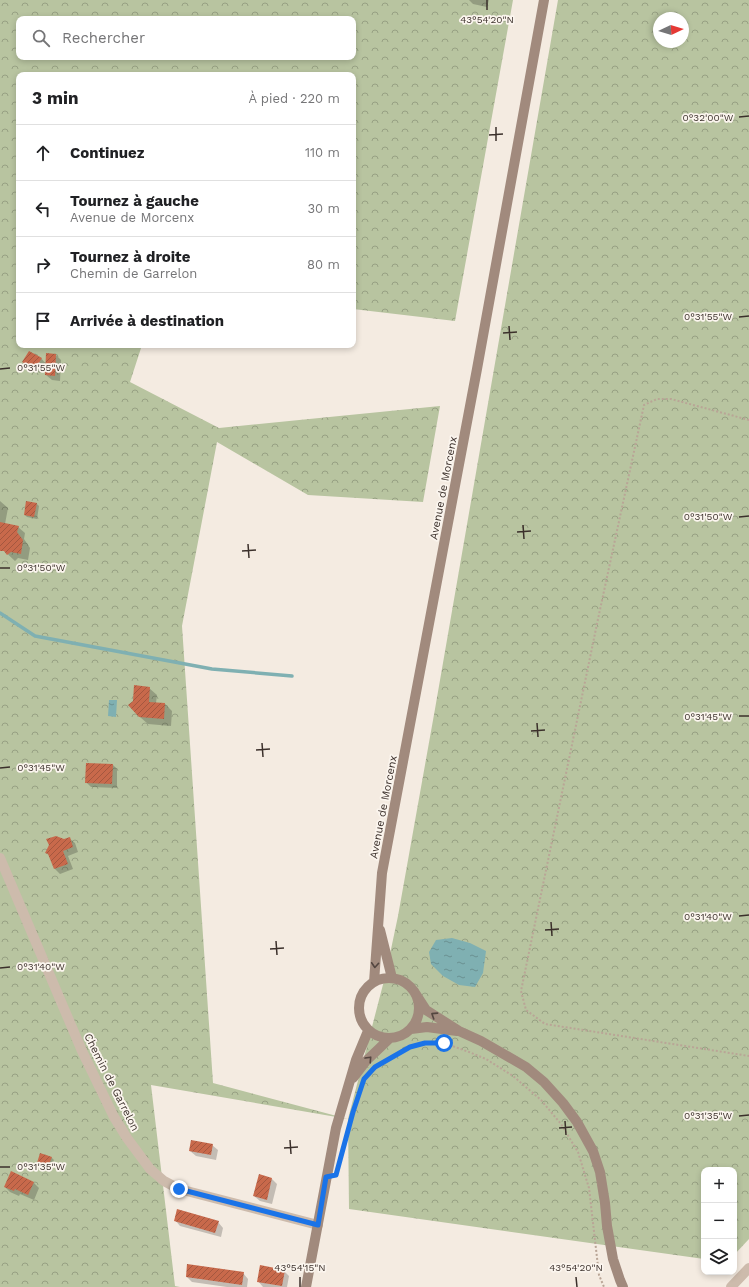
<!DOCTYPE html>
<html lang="fr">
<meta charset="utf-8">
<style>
body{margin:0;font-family:"Work Sans",sans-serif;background:#f6f6f6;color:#202124}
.controls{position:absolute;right:12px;bottom:12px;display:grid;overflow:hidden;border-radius:8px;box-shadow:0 2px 6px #0003}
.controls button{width:36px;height:36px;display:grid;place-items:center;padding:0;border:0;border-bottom:1px solid #e0e0e0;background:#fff;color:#202124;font:20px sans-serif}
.compass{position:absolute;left:653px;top:12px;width:36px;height:36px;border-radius:50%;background:#fff;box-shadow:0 2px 6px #0003;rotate:86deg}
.stop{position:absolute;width:12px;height:12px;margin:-9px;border:3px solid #1a73e8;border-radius:50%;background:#fff}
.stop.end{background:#1a73e8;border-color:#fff;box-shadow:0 1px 4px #0008}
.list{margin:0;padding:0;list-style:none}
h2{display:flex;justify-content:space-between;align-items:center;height:52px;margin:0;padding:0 16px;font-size:17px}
h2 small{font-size:13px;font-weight:400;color:#757577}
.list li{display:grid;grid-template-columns:26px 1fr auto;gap:12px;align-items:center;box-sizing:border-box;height:56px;padding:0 16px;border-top:1px solid #e0e0e0}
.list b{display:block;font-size:15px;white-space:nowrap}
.list p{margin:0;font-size:13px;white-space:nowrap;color:#757577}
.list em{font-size:13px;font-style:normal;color:#757577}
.icon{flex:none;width:22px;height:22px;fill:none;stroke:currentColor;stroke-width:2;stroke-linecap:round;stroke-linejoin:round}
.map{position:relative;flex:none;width:749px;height:1287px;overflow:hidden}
.search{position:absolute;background:#fff;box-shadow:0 2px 6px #0003;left:16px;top:16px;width:340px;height:44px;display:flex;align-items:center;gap:10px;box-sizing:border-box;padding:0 14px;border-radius:8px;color:#757577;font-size:15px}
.panel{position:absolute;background:#fff;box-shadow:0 2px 6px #0003;left:16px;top:72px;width:340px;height:276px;border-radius:8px}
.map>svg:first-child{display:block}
.forest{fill:url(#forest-crowns);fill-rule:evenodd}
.water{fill:url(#water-ripples)}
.shadow{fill:#0003}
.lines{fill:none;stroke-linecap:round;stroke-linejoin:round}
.stream{stroke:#7fb0b2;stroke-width:3.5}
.building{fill:url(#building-hatch)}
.path{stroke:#b9a596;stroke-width:2;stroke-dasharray:2 2;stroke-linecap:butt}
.minor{stroke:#cdbbac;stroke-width:10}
.secondary{stroke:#a18a7d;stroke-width:10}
.oneway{stroke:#544640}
.route{stroke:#1a73e8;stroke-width:5}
.ticks{fill:none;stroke:#3b302b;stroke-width:1.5}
.labels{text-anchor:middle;stroke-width:3.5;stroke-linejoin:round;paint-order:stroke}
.street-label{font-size:11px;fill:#3b302b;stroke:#fbf5ee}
.ticks-label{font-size:10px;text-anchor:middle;fill:#3b302b;stroke:#fbf5ee;stroke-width:3.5;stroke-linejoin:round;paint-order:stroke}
</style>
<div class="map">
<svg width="749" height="1287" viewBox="0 0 749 1287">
<defs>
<pattern id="forest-crowns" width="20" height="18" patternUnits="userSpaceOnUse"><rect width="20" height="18" fill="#b8c4a0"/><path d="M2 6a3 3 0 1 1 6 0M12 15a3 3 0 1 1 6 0" fill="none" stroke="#97a083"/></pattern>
<pattern id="water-ripples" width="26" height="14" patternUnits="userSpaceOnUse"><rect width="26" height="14" fill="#7fb0b2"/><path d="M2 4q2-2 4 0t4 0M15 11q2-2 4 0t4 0" fill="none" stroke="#699091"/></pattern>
<pattern id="building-hatch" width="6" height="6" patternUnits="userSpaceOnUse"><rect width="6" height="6" fill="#c8694b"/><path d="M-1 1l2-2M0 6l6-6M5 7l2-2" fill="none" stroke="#a4573f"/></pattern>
</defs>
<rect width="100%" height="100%" fill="#f4ebe1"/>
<path class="forest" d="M 0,0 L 513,0 L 455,321 L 353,309 L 353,75 L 19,75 L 19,345 L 142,345 L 130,382 L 219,428 L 440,406 L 423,502 L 308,495 L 217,442 L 182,626 L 213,1083 L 348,1119 L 386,973 L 398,916 L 435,709 L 558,0 L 749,0 L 749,1239 L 734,1255 L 734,1170 L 704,1170 L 704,1259 L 349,1209 L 348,1119 L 151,1085 L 175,1286 L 180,1287 L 0,1287 ZM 659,18 L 683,18 L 683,42 L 659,42 ZM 19,19 L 353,19 L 353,57 L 19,57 Z"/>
<path class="water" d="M 109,700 L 117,700 L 116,717 L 108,716 Z
M 452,938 L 470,943 L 486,951 L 483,973 L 475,987 L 459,985 L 443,976 L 431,964 L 429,952 L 436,940 Z"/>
<path class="shadow" d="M 469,0 L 489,0 L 487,7 L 473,4 Z
M 56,355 L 61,360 L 60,381 L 52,380 L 46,375 Z
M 41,358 L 46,364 L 40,373 L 29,367 L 23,362 Z
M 0,501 L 8,508 L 5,524 L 18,527 L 25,533 L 24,539 L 30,548 L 28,560 L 18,558 L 15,561 L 0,547 Z
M 36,503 L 39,506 L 37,519 L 27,517 L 25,515 Z
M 149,688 L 157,695 L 156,703 L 165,704 L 172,711 L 171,726 L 148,724 L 140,717 Z
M 113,765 L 117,769 L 117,788 L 91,787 L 86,782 Z
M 69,838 L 75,843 L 78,852 L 68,856 L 73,869 L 60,874 L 55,869 L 50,856 L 46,853 L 64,840 Z
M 212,1145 L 218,1150 L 216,1160 L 196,1156 L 190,1151 Z
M 51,1157 L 54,1160 L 50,1168 L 40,1165 L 38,1162 Z
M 11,1173 L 34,1183 L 39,1188 L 34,1200 L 20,1194 L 19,1196 L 10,1192 L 5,1187 Z
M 260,1176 L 272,1179 L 277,1184 L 272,1204 L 260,1201 L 254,1196 Z
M 175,1220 L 218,1222 L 223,1228 L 221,1237 L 180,1226 Z
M 284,1271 L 289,1276 L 287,1287 L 263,1287 L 258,1281 Z
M 243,1273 L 248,1279 L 247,1287 L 227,1287 L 192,1282 L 187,1277 Z"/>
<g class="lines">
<path class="stream" d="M 0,613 L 35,636 L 212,669 L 292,676"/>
</g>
<path class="building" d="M 29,351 L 42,358 L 35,369 L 22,362 Z
M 46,353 L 56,354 L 55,376 L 45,375 Z
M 26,501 L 37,503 L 34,517 L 24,515 Z
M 0,522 L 19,526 L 17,532 L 23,540 L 21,554 L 11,552 L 7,555 L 4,551 L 0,551 Z
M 134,685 L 150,687 L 149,702 L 165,703 L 164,719 L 139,717 L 128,705 L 133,701 Z
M 86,763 L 113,764 L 112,784 L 85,783 Z
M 56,836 L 64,839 L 70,837 L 73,847 L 63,851 L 68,864 L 54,869 L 48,854 L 45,853 L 49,845 L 46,839 Z
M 191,1140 L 213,1144 L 211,1155 L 189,1151 Z
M 40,1153 L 52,1157 L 48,1167 L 37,1163 Z
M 11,1171 L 34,1182 L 28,1195 L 15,1189 L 14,1191 L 4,1187 Z
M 259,1174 L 272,1178 L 267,1200 L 253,1196 Z
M 177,1209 L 219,1221 L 215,1233 L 174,1221 Z
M 187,1264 L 244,1272 L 242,1285 L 186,1277 Z
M 260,1265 L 285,1270 L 282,1286 L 257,1282 Z"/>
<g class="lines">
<path class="path" d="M 749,420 L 671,399 L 657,399 L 644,405 L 598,619 L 521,991 L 526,1010 L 545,1024 L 749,1056
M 379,1065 L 410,1047 L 425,1043 L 444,1043 L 469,1052 L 486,1059 L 513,1076 L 541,1100 L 561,1124 L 578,1152 L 589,1188 L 599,1275 L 604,1287
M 355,1107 L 362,1084
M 347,1134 L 350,1124"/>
<path class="minor" d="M 0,858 L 82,1051 L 114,1117 L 127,1138 L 150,1169 L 164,1181 L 179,1189 L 318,1225
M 731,1287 L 749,1268"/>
<path class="secondary" d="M 380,930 L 392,978
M359 1008a30 30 0 1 1 60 0a30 30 0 1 1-60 0Z
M 374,982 L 382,873 L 477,369 L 544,0
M 415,993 L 426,1010 L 459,1031 L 481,1041 L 526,1067 L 544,1082 L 563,1103 L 577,1122 L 593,1151 L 600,1172 L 605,1203 L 607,1226 L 613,1259 L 620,1280 L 623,1287
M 411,1029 L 427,1027 L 457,1031
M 353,1078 L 366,1061 L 389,1039
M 306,1287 L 336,1128 L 356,1060 L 368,1031"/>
</g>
<defs><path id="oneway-chevron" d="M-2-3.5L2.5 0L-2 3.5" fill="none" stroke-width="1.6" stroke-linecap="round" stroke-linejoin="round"/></defs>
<g class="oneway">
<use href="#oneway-chevron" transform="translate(375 965) rotate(94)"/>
<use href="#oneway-chevron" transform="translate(434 1015) rotate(-147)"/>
<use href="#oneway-chevron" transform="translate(369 1059) rotate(-47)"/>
</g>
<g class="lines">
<path class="route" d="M 179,1189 L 318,1225 L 326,1177 L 336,1175 L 353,1112 L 364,1079 L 375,1067 L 410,1047 L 425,1043 L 444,1043"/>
</g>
<path class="ticks" d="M 487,0 L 487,10M 739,117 L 749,116M 496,127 L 496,141M 489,135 L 503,134M 739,317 L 749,316M 509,326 L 510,340M 503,333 L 517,332M 0,369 L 10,368M 739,517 L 749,516M 523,525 L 524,539M 517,532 L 531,531M 248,544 L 249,558M 242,551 L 256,550M 0,568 L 10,568M 739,716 L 749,716M 537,723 L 538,737M 531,731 L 545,730M 262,743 L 263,757M 256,750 L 270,749M 0,768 L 10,767M 739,916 L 749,915M 551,922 L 552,936M 545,930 L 559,929M 276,941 L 277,955M 270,949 L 284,948M 0,968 L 10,967M 739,1116 L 749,1115M 565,1121 L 566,1135M 559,1128 L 572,1127M 290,1140 L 291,1154M 284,1148 L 298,1147M 0,1167 L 10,1167M 300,1277 L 300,1287M 576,1277 L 577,1287"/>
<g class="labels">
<g class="street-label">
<text transform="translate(443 488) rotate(-79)" y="4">Avenue de Morcenx</text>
<text transform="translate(383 807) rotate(-79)" y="4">Avenue de Morcenx</text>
<text transform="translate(112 1082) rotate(63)" y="4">Chemin de Garrelon</text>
</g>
</g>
<g class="ticks-label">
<text x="487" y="23">43°54'20"N</text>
<text x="708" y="121">0°32'00"W</text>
<text x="708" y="320">0°31'55"W</text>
<text x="41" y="371">0°31'55"W</text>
<text x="708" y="520">0°31'50"W</text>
<text x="41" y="571">0°31'50"W</text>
<text x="708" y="720">0°31'45"W</text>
<text x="41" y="771">0°31'45"W</text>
<text x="708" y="920">0°31'40"W</text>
<text x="41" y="970">0°31'40"W</text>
<text x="708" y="1119">0°31'35"W</text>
<text x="41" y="1170">0°31'35"W</text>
<text x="300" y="1271">43°54'15"N</text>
<text x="576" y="1271">43°54'20"N</text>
</g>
</svg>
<div class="controls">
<button>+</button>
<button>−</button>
<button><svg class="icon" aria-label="layers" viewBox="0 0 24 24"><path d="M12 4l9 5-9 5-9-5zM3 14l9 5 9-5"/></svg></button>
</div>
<svg class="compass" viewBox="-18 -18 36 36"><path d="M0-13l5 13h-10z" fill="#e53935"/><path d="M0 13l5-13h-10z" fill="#757577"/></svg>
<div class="stop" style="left:444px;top:1043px"></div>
<div class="stop end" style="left:179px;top:1189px"></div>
<div class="search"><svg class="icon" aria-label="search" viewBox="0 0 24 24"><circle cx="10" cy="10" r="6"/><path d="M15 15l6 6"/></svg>Rechercher</div>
<section class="panel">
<h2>3 min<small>À pied · 220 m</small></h2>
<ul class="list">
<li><svg class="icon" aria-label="ahead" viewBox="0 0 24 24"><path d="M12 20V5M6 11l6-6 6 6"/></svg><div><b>Continuez</b></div><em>110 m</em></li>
<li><svg class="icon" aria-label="left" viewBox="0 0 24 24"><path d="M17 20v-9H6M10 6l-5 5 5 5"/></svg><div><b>Tournez à gauche</b><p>Avenue de Morcenx</p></div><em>30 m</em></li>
<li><svg class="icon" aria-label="right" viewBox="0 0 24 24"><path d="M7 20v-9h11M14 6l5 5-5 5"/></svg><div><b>Tournez à droite</b><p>Chemin de Garrelon</p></div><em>80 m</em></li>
<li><svg class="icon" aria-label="arrive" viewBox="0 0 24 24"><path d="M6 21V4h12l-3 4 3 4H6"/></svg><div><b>Arrivée à destination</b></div></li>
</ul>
</section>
</div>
